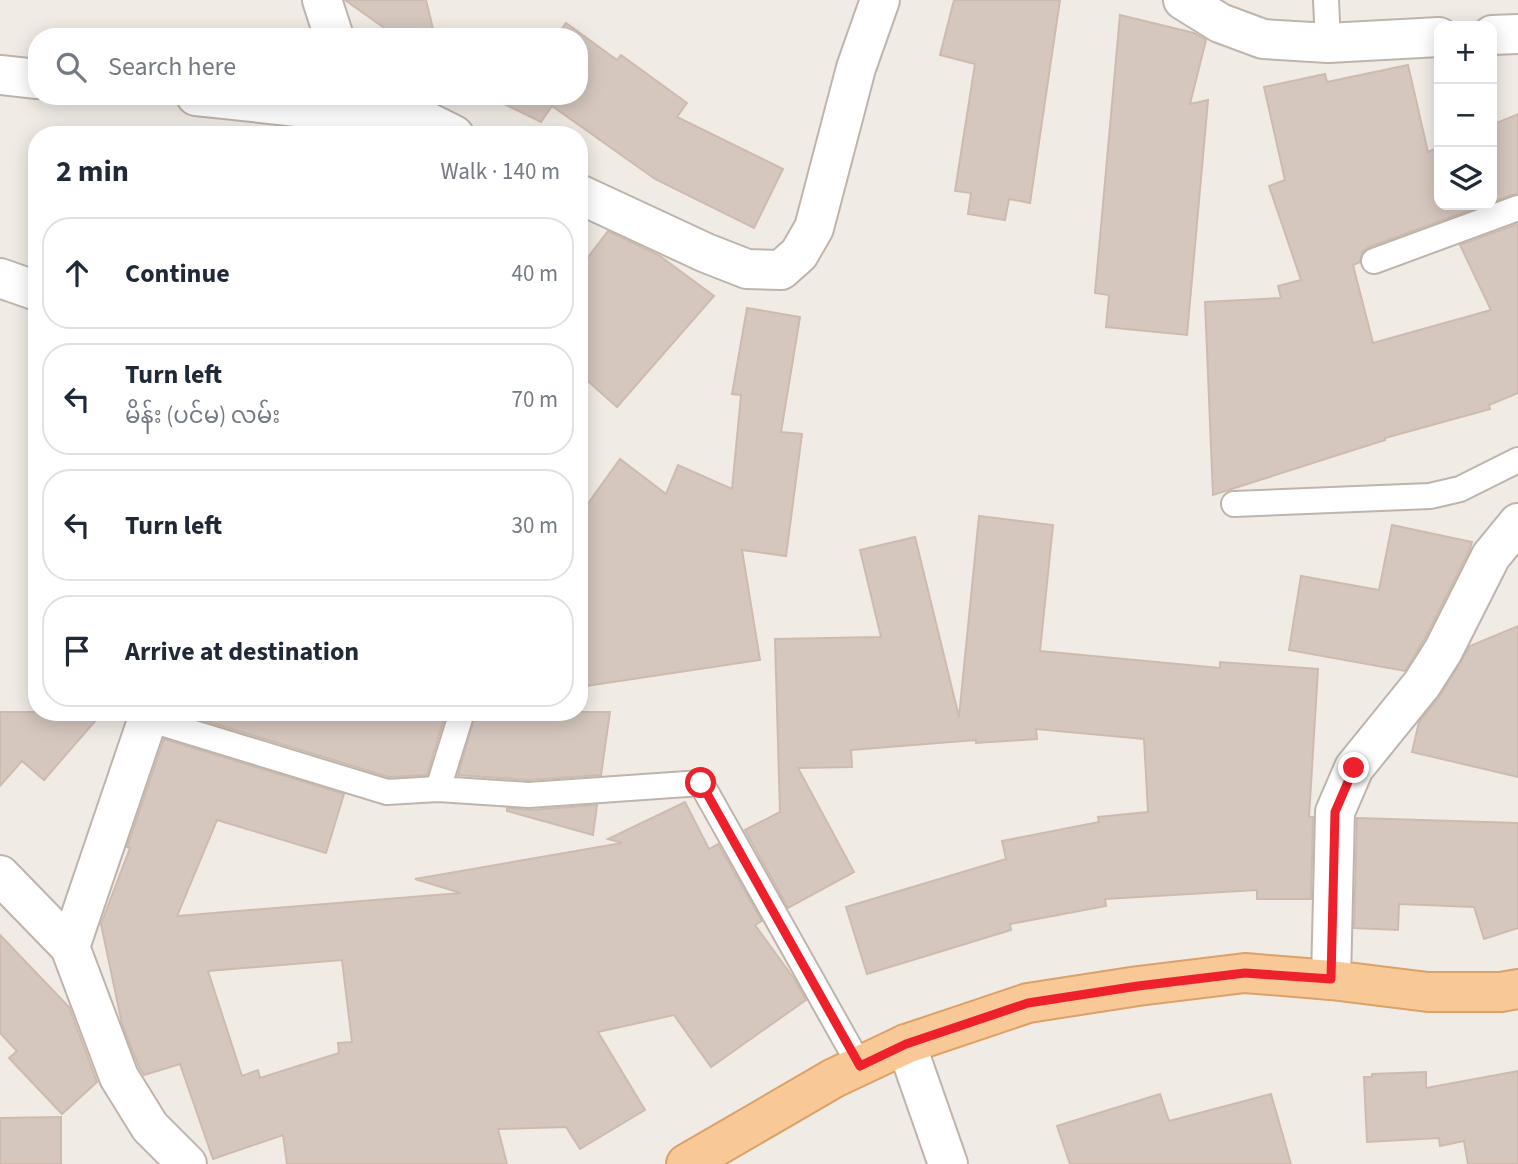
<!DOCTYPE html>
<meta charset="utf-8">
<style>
body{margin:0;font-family:"Source Sans 3","Noto Sans Myanmar",sans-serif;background:#f2f2f3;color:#1f2937}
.controls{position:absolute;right:21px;top:21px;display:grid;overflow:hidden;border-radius:14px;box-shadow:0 4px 18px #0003}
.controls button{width:63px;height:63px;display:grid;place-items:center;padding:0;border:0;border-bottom:2px solid #e0e1e3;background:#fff;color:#1f2937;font:35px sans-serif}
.stop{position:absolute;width:21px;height:21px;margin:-16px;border:5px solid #ed202c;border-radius:50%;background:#fff}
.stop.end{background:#ed202c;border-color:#fff;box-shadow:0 2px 7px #0008}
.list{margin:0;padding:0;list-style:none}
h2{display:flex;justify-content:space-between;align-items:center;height:91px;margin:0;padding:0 28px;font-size:30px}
h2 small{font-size:23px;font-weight:400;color:#747a83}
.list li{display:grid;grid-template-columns:46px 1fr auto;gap:21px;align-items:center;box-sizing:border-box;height:112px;margin:0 14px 14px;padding:0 14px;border:2px solid #e0e1e3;border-radius:28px}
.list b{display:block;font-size:26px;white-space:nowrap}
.list p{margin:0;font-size:23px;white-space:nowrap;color:#747a83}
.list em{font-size:23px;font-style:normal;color:#747a83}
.icon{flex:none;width:38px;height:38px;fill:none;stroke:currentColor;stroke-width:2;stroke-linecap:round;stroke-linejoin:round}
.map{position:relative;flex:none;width:1518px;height:1164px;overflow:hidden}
.search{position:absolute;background:#fff;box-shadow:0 4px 18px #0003;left:28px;top:28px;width:560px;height:77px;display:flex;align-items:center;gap:18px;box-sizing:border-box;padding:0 24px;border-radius:28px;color:#747a83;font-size:26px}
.panel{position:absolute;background:#fff;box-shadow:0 4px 18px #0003;left:28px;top:126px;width:560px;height:595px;border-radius:28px}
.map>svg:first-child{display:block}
.building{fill:#d5c7be;stroke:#cdbbaf;stroke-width:2;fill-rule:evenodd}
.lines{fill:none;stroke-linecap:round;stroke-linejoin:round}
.service-casing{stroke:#bfb4ab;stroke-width:28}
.minor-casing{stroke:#bfb4ab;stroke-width:42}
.primary-casing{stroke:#dca168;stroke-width:42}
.service{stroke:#fff;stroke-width:24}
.minor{stroke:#fff;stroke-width:38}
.primary{stroke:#f8c897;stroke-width:38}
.route{stroke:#ed202c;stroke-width:9}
</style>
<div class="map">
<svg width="1518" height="1164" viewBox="0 0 1518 1164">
<rect width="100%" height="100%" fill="#f1ebe5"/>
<path class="building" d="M 345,0 L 426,0 L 435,37 L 397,37 Z
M 954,0 L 1060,0 L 1030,203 L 1009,199 L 1005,220 L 968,214 L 971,193 L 955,191 L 975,64 L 940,55 Z
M 1120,15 L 1194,33 L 1206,40 L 1190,104 L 1208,100 L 1187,335 L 1106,327 L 1109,295 L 1095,293 Z
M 566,23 L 617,60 L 621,55 L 687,103 L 677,117 L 783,169 L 754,228 L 655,179 L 552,106 L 541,122 L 488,96 L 579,96 L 579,37 L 556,37 Z
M 1408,65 L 1428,152 L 1439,147 L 1439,205 L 1484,205 L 1369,247 L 1362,252 L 1360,262 L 1353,265 L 1373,343 L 1491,310 L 1460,245 L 1518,224 L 1518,393 L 1489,405 L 1490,409 L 1385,438 L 1385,440 L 1213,495 L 1205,302 L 1281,298 L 1278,286 L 1301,280 L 1269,186 L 1285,180 L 1264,87 L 1325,74 L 1327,82 Z
M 1518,114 L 1518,193 L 1492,202 L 1492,125 Z
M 608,231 L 660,256 L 714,296 L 617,407 L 579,373 L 579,269 Z
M 747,308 L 800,317 L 781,432 L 802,434 L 786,556 L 742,550 L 760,660 L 579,687 L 579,516 L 620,459 L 666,494 L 678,465 L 732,489 L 741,395 L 732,394 Z
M 979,516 L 1053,525 L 1040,651 L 1220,668 L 1220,662 L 1318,669 L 1309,817 L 1313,817 L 1311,899 L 1257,899 L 1257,890 L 1105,899 L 1106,906 L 1010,924 L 1011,930 L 867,974 L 846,907 L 1006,859 L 1002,841 L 1099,822 L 1098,817 L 1148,812 L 1144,739 L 1036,729 L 1037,739 L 976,743 L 976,740 L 851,750 L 852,767 L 798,768 L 854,872 L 788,908 L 745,830 L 780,812 L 775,639 L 881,637 L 860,550 L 915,537 L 959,717 Z
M 1392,525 L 1472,542 L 1470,549 L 1424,640 L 1405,671 L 1289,650 L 1301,576 L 1379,590 Z
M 1518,626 L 1518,777 L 1412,752 L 1419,722 L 1440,696 L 1470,646 Z
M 0,712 L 103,712 L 44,780 L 22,761 L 0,786 Z
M 177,712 L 446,712 L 427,775 L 389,777 Z
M 476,712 L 610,712 L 601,775 L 529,780 L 458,775 Z
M 164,739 L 344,794 L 326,853 L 217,820 L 177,916 L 461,893 L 415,879 L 622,843 L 608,839 L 685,802 L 709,849 L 718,844 L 762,921 L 755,925 L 795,980 L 806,1000 L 711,1067 L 674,1015 L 598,1032 L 645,1110 L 580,1149 L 566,1127 L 498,1129 L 507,1164 L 287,1164 L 283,1135 L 213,1159 L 180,1064 L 144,1075 L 139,1067 L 122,1024 L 101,924 L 130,848 L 127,847 ZM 342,960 L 352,1042 L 338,1043 L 339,1053 L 260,1078 L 258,1070 L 242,1076 L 208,971 Z
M 597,805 L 593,835 L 507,811 L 507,808 L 530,810 Z
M 1357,818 L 1518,823 L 1518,928 L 1484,939 L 1474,907 L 1399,904 L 1398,930 L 1354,928 Z
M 0,935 L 69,1007 L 97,1082 L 62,1114 L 9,1058 L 17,1051 L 0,1033 Z
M 1518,1071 L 1518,1164 L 1468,1164 L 1464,1141 L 1440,1146 L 1439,1138 L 1367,1142 L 1364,1077 L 1372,1077 L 1372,1074 L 1426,1072 L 1426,1088 Z
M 1160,1094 L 1169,1121 L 1271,1094 L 1291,1164 L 1070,1164 L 1057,1126 Z
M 61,1117 L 61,1164 L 0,1164 L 0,1118 Z"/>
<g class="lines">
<defs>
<path id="service" d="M 1326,0 L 1328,43
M 1374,261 L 1518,208
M 1234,504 L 1430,496 L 1460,489 L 1518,460
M 148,719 L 387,792 L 438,789 L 529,795 L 701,783 L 860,1066
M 438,789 L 462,712"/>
<path id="minor" d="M 322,0 L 334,37
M 1183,0 L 1220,23 L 1263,39 L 1328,43 L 1439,37
M 1492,35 L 1518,34
M 0,75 L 37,79
M 196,96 L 353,113 L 385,114 L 424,120 L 454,135
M 579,194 L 706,253 L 747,269 L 781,270 L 799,254 L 814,228 L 856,68 L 880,0
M 0,278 L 37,291
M 0,875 L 70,947 L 119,1077 L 150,1127 L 187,1164
M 70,947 L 150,712
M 1331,980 L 1335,812 L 1354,768 L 1422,684 L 1443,651 L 1491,556 L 1518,523
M 906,1044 L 948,1164"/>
<path id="primary" d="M 686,1164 L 834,1078 L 906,1044 L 1028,1003 L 1138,986 L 1245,973 L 1331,980 L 1428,992 L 1501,992 L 1518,989"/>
</defs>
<use href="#service" class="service-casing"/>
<use href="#minor" class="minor-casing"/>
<use href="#primary" class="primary-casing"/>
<use href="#service" class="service"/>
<use href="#minor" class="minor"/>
<use href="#primary" class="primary"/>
</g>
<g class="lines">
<path class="route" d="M 701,783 L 860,1066 L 906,1044 L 1028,1003 L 1138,986 L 1245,973 L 1331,979 L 1335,812 L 1354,768"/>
</g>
</svg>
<div class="controls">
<button>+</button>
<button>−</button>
<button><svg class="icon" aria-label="layers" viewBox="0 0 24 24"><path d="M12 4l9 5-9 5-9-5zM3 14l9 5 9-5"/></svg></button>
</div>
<div class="stop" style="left:701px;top:783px"></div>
<div class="stop end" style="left:1354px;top:768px"></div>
<div class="search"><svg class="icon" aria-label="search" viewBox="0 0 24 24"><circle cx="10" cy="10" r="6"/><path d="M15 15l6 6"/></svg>Search here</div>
<section class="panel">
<h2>2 min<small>Walk · 140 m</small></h2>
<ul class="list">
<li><svg class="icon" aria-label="ahead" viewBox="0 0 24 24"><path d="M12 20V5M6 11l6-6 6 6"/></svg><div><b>Continue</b></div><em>40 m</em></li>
<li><svg class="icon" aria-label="left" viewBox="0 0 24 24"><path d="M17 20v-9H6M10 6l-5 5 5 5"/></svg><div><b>Turn left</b><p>မိန်း (ပင်မ) လမ်း</p></div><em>70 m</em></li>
<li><svg class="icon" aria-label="left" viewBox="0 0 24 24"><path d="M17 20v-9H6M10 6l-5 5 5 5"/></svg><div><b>Turn left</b></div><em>30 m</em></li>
<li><svg class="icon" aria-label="arrive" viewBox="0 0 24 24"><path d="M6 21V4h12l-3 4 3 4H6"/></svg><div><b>Arrive at destination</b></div></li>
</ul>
</section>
</div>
